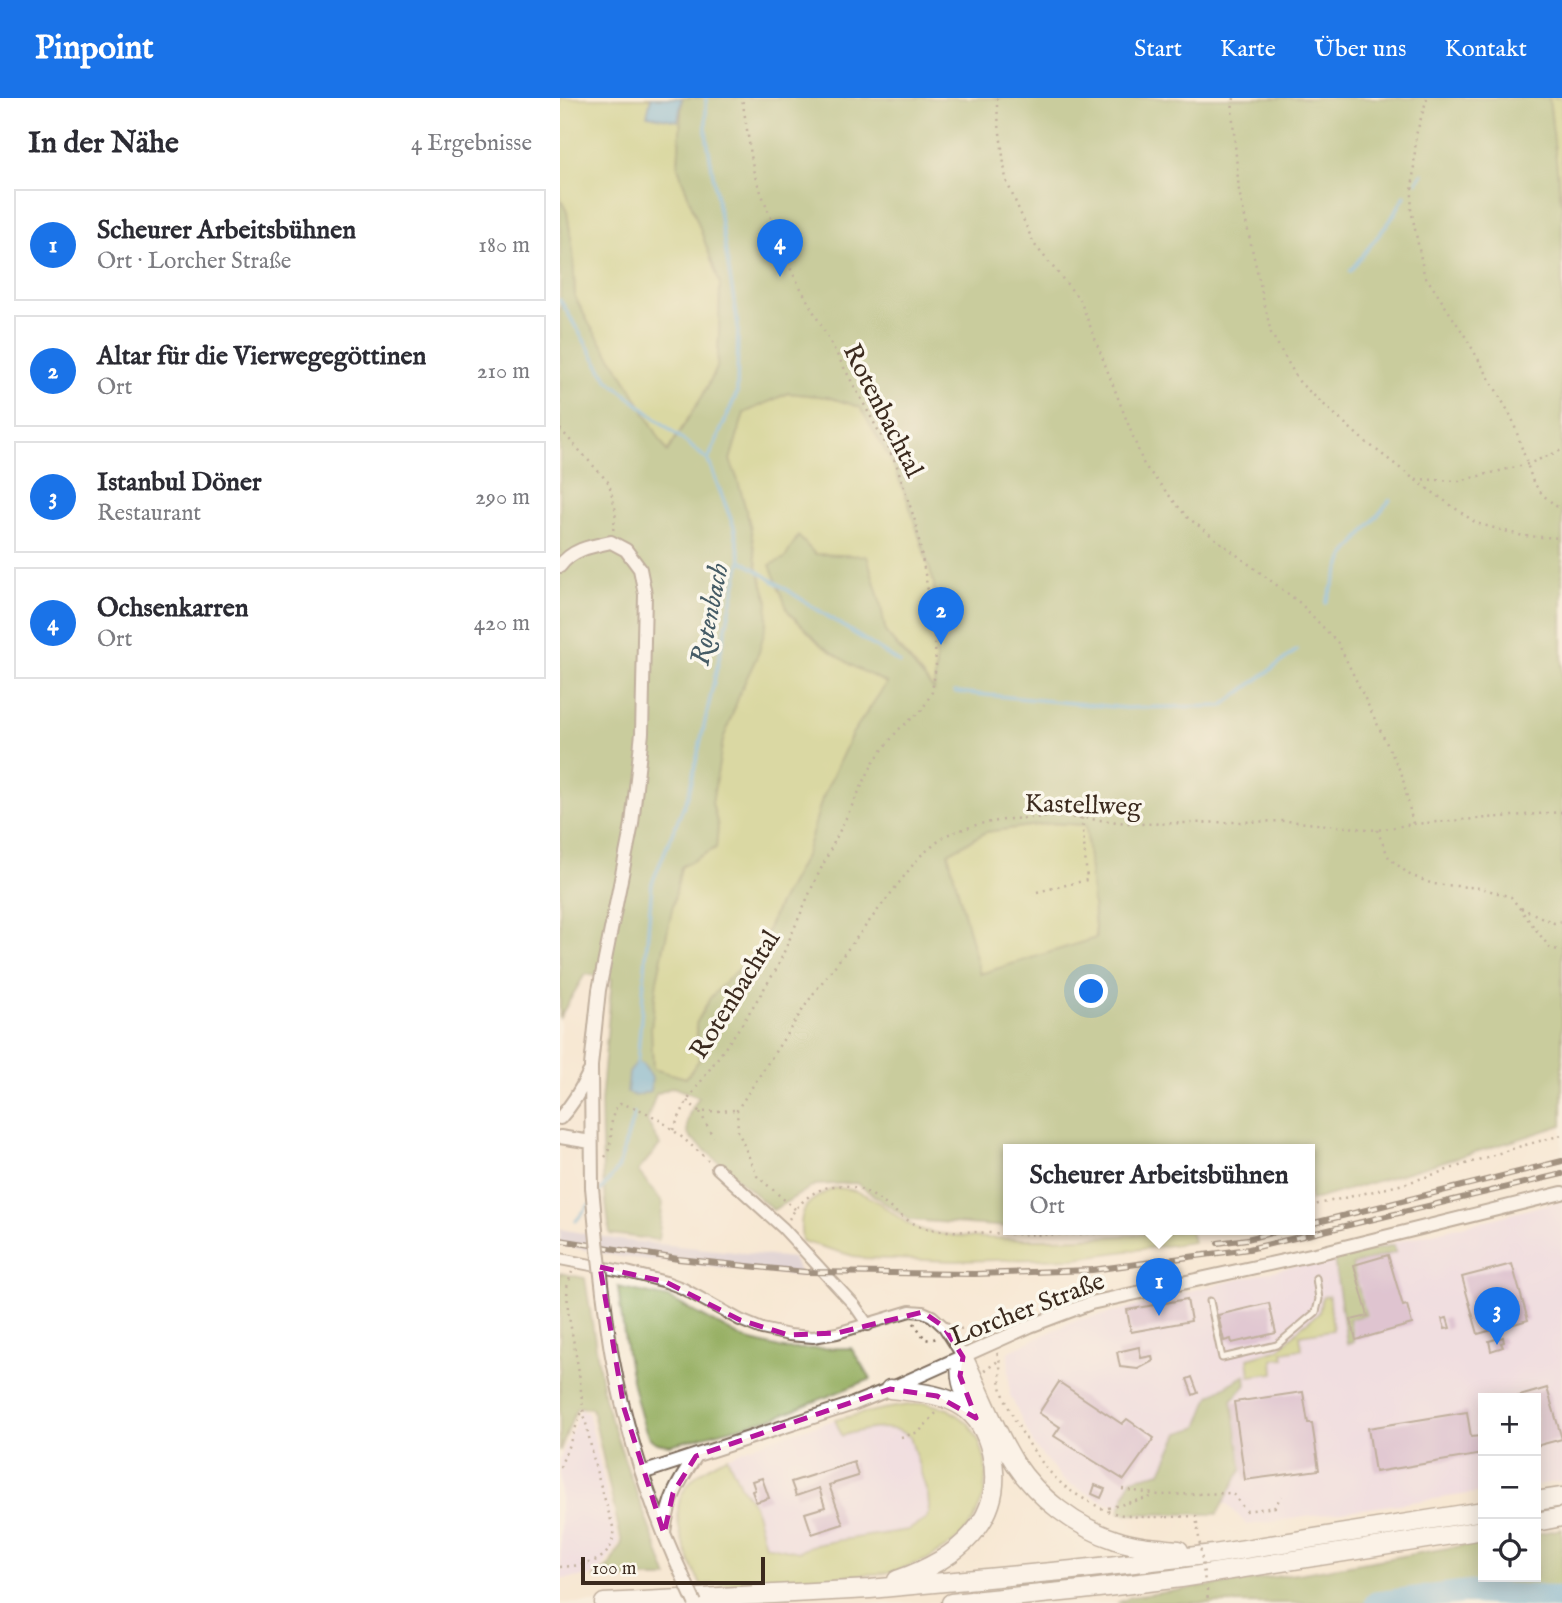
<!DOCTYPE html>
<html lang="de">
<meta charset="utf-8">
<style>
body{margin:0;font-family:"IM FELL English",serif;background:#f2f2f3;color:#2b2b33}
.controls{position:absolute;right:21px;bottom:21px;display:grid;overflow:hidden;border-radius:0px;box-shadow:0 4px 18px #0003}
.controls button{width:63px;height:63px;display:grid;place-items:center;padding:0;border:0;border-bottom:2px solid #e1e1e2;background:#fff;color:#2b2b33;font:35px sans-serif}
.scale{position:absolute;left:21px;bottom:18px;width:184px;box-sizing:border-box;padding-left:7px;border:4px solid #3b2a1e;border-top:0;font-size:19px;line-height:24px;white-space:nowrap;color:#3b2a1e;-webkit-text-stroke:5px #fbf7ec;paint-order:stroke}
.you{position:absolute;left:532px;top:894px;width:24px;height:24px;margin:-18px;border:5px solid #fff;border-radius:50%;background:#1a73e8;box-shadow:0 0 0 10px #1a73e833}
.badge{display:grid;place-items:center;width:46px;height:46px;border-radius:50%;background:#1a73e8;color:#fff;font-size:23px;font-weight:700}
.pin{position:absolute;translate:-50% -58px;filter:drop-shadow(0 2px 4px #0008)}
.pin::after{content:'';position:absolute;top:37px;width:24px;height:21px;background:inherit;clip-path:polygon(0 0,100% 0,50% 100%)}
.popup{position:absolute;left:443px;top:1046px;width:312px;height:91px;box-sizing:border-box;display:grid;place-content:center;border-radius:0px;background:#fff;filter:drop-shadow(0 2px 5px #0005);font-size:23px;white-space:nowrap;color:#7c7c81}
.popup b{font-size:26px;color:#2b2b33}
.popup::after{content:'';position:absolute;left:50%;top:100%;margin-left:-14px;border:14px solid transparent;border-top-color:#fff}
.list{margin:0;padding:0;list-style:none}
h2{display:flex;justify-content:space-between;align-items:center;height:91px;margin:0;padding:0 28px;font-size:30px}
h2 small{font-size:23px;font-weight:400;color:#7c7c81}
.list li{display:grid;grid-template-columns:46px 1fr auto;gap:21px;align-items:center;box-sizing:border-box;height:112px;margin:0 14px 14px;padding:0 14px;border:2px solid #e1e1e2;border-radius:0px}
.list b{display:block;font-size:26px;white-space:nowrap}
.list p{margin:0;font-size:23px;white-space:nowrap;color:#7c7c81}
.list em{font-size:23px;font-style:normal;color:#7c7c81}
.icon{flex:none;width:38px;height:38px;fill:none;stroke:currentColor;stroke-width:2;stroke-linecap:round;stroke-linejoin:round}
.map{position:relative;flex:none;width:1002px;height:1505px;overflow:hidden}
header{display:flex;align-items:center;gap:42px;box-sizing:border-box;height:98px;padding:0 35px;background:#1a73e8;color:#fff}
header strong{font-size:33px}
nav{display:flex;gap:38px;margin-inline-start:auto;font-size:24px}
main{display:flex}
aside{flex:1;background:#fff}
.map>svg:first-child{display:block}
.built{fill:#e7d2ef}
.industrial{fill:#c8bfd8}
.green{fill:#b7c668;stroke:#797843;stroke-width:2}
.forest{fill:#91ab5c;stroke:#666a3d;stroke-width:2;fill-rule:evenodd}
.water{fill:#57a8d2;stroke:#496978;stroke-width:2}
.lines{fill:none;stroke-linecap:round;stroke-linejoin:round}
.stream{stroke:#57a8d2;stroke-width:3.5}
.river{stroke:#57a8d2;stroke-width:23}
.building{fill:#c09acd}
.service-casing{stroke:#7d6c5d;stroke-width:9}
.minor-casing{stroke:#7d6c5d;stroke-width:14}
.tertiary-casing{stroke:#7d6c5d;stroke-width:16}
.trunk-casing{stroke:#7d6c5d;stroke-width:21}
.path{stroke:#7d6c5d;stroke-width:2.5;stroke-dasharray:2 5;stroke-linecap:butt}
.service{stroke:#fff;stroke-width:5}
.minor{stroke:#fff;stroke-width:10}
.tertiary{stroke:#fff;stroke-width:12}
.trunk{stroke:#fff;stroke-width:18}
.rail-casing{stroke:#3b2a1e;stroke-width:6}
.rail{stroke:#fbf7ec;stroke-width:3.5;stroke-dasharray:10;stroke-linecap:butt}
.tertiary-bridge-casing{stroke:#7d6c5d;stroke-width:16;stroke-linecap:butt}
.path-bridge{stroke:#7d6c5d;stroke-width:2.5;stroke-dasharray:2 5;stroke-linecap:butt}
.tertiary-bridge{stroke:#fff;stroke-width:12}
.marked{fill:none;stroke:#b5179e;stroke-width:5;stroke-dasharray:14 9;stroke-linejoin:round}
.labels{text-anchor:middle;stroke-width:7;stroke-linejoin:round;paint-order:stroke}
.street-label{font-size:26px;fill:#3b2a1e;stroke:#fbf7ec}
.water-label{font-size:28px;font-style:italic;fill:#465c66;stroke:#fbf7ec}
</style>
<header>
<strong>Pinpoint</strong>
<nav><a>Start</a><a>Karte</a><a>Über uns</a><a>Kontakt</a></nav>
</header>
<main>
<aside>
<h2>In der Nähe<small>4 Ergebnisse</small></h2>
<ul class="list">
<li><span class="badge">1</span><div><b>Scheurer Arbeitsbühnen</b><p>Ort · Lorcher Straße</p></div><em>180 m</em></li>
<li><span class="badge">2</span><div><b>Altar für die Vierwegegöttinen</b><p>Ort</p></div><em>210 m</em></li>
<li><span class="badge">3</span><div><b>Istanbul Döner</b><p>Restaurant</p></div><em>290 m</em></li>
<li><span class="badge">4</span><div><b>Ochsenkarren</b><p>Ort</p></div><em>420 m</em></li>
</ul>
</aside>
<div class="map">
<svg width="1002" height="1505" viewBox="0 0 1002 1505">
<rect width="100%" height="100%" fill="#fbf7ec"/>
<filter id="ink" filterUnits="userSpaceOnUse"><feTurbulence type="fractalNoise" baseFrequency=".0143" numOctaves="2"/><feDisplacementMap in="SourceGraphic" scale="14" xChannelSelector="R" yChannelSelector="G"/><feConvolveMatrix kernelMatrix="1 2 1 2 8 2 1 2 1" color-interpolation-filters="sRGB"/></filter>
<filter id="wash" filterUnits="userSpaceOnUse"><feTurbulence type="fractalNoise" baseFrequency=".00686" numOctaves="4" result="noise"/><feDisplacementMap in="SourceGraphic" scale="28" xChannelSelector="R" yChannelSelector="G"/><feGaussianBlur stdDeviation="1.57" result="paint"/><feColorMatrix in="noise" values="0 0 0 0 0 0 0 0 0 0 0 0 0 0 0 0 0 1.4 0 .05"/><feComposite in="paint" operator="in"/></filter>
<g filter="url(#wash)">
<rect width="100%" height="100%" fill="#f7e8d3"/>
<path class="built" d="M 1002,1102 L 1002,1383 L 976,1387 L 976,1300 L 923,1300 L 923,1394 L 687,1427 L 667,1406 L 593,1412 L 547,1406 L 504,1383 L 475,1349 L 450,1297 L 448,1254 L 515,1222 L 547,1216 L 625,1194 L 939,1119 Z
M 20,1312 L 28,1314 L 59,1445 L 46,1465 L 32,1478 L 0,1481 L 0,1361 Z
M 275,1322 L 282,1337 L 301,1332 L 336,1330 L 343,1333 L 350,1339 L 368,1398 L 369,1408 L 369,1416 L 365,1422 L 348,1432 L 250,1448 L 239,1454 L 205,1447 L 194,1407 L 180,1387 L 167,1359 L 213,1340 Z"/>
<path class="industrial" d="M 0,1131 L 61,1142 L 233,1160 L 241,1178 L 61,1159 L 0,1147 Z"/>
<path class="green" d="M 0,0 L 122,0 L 118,69 L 160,186 L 159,239 L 157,270 L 142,299 L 107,354 L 71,290 L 29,226 L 15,199 L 13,153 L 7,114 L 0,100 Z
M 989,0 L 1002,0 L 1002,105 L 1000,98 Z
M 228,295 L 268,299 L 300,309 L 332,364 L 348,403 L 374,485 L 376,523 L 376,567 L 374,594 L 355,568 L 326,535 L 320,504 L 307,459 L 255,456 L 228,513 L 261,547 L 296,570 L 327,585 L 292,636 L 262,701 L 246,756 L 218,808 L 198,854 L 167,882 L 150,900 L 136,926 L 139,962 L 126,980 L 93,971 L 91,930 L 97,882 L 121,769 L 156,750 L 158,728 L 152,705 L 163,642 L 181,592 L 199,554 L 208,503 L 197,469 L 190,427 L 178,383 L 170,362 L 184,315 Z
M 492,725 L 526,727 L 536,840 L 420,876 L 388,755 L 426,734 Z
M 275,1090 C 321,1091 333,1127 370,1134 C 403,1140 437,1141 471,1141 C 524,1141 577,1137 630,1133 L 633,1144 L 516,1160 L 396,1163 L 300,1160 L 242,1143 C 237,1110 247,1102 275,1090 Z
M 769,1198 L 773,1232 L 740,1237 L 742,1251 L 723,1254 L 724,1260 L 713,1261 L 714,1275 L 690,1278 L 688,1260 L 719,1251 L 741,1229 L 759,1215 L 762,1199 Z
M 366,1305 L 388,1311 L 409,1326 L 419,1343 L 425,1361 L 426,1374 L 424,1398 L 413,1424 L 395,1444 L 366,1462 L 329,1475 L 141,1487 C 128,1460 105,1415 127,1388 C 137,1374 152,1367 167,1359 L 180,1387 L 194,1407 L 205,1447 L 239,1454 L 250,1448 L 274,1443 L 348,1432 L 365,1422 L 368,1416 L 369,1408 L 368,1398 L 350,1339 C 332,1324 303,1331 282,1338 L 275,1322 C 305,1314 335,1308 366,1305 Z"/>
<path class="forest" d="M 122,0 L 989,0 L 1000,98 L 1002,105 L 1002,1027 L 956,1042 L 750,1103 L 750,1052 L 448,1052 L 448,1129 L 349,1122 L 296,1085 L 255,1087 L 213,1112 L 129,1038 C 123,1022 131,1012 139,999 L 113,989 L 96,996 L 87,1023 L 100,1047 L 78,1073 L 103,1105 L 98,1142 L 50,1136 L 43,1081 L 41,1004 L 52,881 L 25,876 L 0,919 L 0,100 L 7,114 L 13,153 L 15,199 L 29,226 L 71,290 L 107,354 L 142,299 L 157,270 L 159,239 L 160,186 L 118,69 ZM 228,295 L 268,299 L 300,309 L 332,364 L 348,403 L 374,485 L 376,523 L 376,567 L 374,592 L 326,535 L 320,504 L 307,458 L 255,456 L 238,438 L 225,460 L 210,467 L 228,513 L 261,547 L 296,570 L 327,585 L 292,636 L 262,701 L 246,756 L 218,808 L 198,854 L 167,882 L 150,900 L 136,926 L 139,962 L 126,980 L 93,971 L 91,930 L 97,882 L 121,769 L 156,750 L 158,728 L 152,705 L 163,642 L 181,592 L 199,554 L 207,523 L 208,503 L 197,468 L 190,427 L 178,383 L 170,362 L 184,315 ZM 492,725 L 526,727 L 536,840 L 420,876 L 388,755 L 426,734 Z
M 834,1147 L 836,1154 L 792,1167 L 806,1217 L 789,1221 L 794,1244 L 787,1246 L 774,1161 Z
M 0,1175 L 25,1180 L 44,1300 L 68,1372 L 108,1480 L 34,1480 L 49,1468 L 62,1445 L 32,1310 L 17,1309 L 0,1353 Z
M 58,1189 L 109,1200 L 184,1241 L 224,1251 L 291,1250 L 311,1281 L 216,1319 L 110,1347 C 103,1346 95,1346 90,1340 C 85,1334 82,1322 80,1314 C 68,1273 63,1231 58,1189 Z
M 685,1277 L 686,1287 L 672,1302 L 682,1371 L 657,1416 L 571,1416 L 559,1414 L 571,1381 L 601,1374 L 619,1335 L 638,1329 L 650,1298 Z
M 1002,1431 L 1002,1505 L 557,1505 L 571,1499 L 743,1475 L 923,1444 L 923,1479 L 976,1479 L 976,1436 Z"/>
<path class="water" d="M 91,0 L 122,0 L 118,23 L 87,17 Z
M 77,964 L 83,966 L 92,980 L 90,993 L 76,998 L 67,995 L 69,975 Z"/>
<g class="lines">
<path class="stream" d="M 857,84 L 862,76
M 790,173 L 830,123 L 845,98
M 0,202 L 47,281 L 148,362
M 181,462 L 340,565
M 766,505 L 784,459 L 830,402
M 395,594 L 565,610 L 662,608 L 737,552
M 77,968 L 92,785 L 129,695 L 181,462 L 174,429 L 148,362 L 177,295 L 178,227 L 146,35 L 146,0
M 36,1098 L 58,1071 L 74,1016
M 16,1123 L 29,1107"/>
<path class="river" d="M 816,1505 L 905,1494 L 1002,1500"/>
</g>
<g id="blocks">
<path class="building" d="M 828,1157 L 843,1208 L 847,1207 L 852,1226 L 796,1242 L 791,1222 L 808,1218 L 794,1167 Z
M 952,1166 L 968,1222 L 918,1236 L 902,1179 Z
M 627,1201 L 631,1223 L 571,1234 L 567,1212 Z
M 709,1205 L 716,1235 L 672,1245 L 671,1241 L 664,1243 L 658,1217 Z
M 887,1220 L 890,1230 L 885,1231 L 882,1221 Z
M 943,1239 L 944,1244 L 941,1245 L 943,1249 L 931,1253 L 929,1243 Z
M 579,1249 L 581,1260 L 592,1258 L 593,1263 L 578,1271 L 560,1269 L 557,1254 Z
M 632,1279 L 638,1295 L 633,1297 L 627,1281 Z
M 499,1284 L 562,1326 L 567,1321 L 594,1340 L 564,1382 L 494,1338 L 500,1329 L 479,1315 Z
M 987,1290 L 1002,1341 L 976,1348 L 976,1300 L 953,1300 Z
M 743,1294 L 748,1325 L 752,1325 L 759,1372 L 685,1382 L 674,1304 Z
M 907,1314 L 911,1339 L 921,1338 L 923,1356 L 815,1374 L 808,1330 Z
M 294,1364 L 298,1378 L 269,1387 L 283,1426 L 252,1436 L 245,1415 L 265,1409 L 259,1390 L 236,1398 L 231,1384 Z
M 202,1380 L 209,1400 L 196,1404 L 192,1393 L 195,1392 L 192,1383 Z
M 535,1387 L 545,1391 L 541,1400 L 532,1396 Z"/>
</g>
</g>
<g filter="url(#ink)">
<use href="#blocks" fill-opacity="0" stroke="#7d6c5d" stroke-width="2"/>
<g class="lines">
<defs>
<path id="service" d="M 650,1203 L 662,1260 L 717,1247 L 756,1214 L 759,1201 L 756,1180"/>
<path id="minor" d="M 157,1070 L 223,1130 L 295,1208 L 308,1227
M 0,1161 L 67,1174 L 106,1184 L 122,1190 L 180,1222 L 202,1231 L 229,1237 L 253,1239 L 277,1235 L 350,1213 L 363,1214 L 372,1218 L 384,1229 L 403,1259"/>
<path id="tertiary" d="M 0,468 C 12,451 32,448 51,444 L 66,452 L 80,471 L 85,496 L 82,635 L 72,726 L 39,892 L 31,968 L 32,1089
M 0,1020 C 13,1006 21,992 29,975
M 0,1039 L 31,1044
M 43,1194 C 46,1215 48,1237 52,1258 C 65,1327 86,1395 114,1459
M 82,1375 L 293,1306 L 330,1291 L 470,1228 L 531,1205 L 764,1154 L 1002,1095
M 104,1434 C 109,1400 117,1386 136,1358"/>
<path id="trunk" d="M 403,1259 C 421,1294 434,1332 455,1365 C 478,1400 516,1429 556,1442 C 576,1449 598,1450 619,1452
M 403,1259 C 395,1279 407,1299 415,1318
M 330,1291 C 355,1294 382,1295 403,1309 C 418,1319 427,1337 431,1354 C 448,1423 395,1462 337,1482
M 976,1403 L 1002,1399
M 976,1424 L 1002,1419
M 44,1505 L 310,1491 L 513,1472 L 654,1456 L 923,1413
M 391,1505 L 522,1492 L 621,1480 L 923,1432"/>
</defs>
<use href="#service" class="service-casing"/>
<use href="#minor" class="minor-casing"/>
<use href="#tertiary" class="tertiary-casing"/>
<use href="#trunk" class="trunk-casing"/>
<path class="path" d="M 437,0 L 437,11 L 446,82 L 474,146 L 520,202 L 584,367 L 627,419 L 740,505 L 778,545 L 842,677 L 853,726
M 674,0 L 672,11 L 679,93 L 711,235 L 740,285 L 801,340 L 854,381 L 916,425 L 963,438 L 1002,440
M 867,0 L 856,37 L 851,111 L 864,176 L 905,238 L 952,320 L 973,384 L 983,397 L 1002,413
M 0,331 L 49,385 L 56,414 L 53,433
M 856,381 L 899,383 L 968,366 L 1002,352
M 817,732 L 829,760 L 850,777 L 873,786 L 921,790 L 951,799 L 990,850 L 1002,853
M 477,794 L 527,782 L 522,720
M 961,810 L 994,825 L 1002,823
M 127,1003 L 140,1014 L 175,1012
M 140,1014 L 153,1039
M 113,1032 L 127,1003 L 182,926 L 217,870 L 254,785 L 314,663 L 338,632 L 362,612 L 372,594 L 376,567 L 374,526 L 356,426 L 336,365 L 232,174 L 194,76 L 182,0
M 45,1059 C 57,1044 45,1018 60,1006 C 96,1012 121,1039 148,1062
M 750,1108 L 844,1086 L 958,1049 L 1002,1037
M 235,1111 L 197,1078 L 178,1033 L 177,1012 L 253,896 L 359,759 L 386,737 L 419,726 L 450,721 L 490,719 L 522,720 L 577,726 L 727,723 L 817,732 L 853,726 L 1002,714
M 229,1121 C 239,1104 255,1090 275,1088 C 312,1083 333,1121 365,1130 C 380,1134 398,1133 413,1134 C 472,1138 531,1137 589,1132
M 354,1225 L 365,1241 L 370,1242 L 377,1240
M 400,1231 L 404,1230 L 414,1234 L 425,1234
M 437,1255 C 443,1267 438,1280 442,1292 C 450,1319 480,1368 502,1386 C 510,1394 533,1406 543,1411 C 563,1420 585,1419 607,1419
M 424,1273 L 438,1263
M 341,1339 L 359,1334 L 377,1314
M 0,1369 L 23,1311
M 562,1391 L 599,1397 L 672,1395 L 686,1413 L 715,1409 L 721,1398
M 548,1410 L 595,1398
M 0,1469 C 27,1467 56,1464 53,1429 L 36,1372 L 23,1311 L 19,1274 L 8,1213 L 7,1189 L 12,1174
M 647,1491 L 648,1505"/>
<use href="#service" class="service"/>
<use href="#minor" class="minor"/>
<use href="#tertiary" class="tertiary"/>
<use href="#trunk" class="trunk"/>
<defs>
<path id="rail" d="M 750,1126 L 1002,1063
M 0,1142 L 118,1161 L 246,1174 L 415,1176 L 532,1172 L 689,1151 L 1002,1076
M 658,1145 L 687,1141 L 723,1132"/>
</defs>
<use href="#rail" class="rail-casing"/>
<use href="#rail" class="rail"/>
<defs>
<path id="tertiary-bridge" d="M 32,1089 L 37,1143 L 43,1194
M 114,1459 L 135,1505"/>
</defs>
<use href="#tertiary-bridge" class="tertiary-bridge-casing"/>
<path class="path-bridge" d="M 607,1419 L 636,1418 L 645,1484"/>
<use href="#tertiary-bridge" class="tertiary-bridge"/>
</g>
</g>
<path d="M0 0H1002V1505H0ZM 40,1169 L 106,1184 L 180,1222 L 229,1237 L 277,1235 L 363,1214 L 384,1229 L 403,1259 L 400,1278 L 416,1320 L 377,1298 L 330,1291 L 136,1358 L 113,1395 L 104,1436 L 64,1310 Z" fill="#f7e8d3" fill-opacity=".55" fill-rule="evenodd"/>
<path class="marked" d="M 40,1169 L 106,1184 L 180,1222 L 229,1237 L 277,1235 L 363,1214 L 384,1229 L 403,1259 L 400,1278 L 416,1320 L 377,1298 L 330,1291 L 136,1358 L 113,1395 L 104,1436 L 64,1310 Z"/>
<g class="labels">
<g class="street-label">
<text transform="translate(324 312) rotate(63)" y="9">Rotenbachtal</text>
<text transform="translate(523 706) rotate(2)" y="9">Kastellweg</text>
<text transform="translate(174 896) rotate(-58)" y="9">Rotenbachtal</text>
<text transform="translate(467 1210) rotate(-21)" y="9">Lorcher Straße</text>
</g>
<g class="water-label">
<text transform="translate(148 516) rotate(-79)" y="10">Rotenbach</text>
</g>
</g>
</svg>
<div class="controls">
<button>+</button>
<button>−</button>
<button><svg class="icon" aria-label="locate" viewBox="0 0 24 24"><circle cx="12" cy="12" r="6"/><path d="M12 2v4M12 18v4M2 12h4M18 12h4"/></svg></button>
</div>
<div class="scale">100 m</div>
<div class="you"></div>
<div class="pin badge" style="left:599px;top:1218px">1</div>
<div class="popup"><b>Scheurer Arbeitsbühnen</b>Ort</div>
<div class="pin badge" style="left:381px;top:547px">2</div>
<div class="pin badge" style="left:937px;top:1247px">3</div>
<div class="pin badge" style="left:220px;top:179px">4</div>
</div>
</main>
